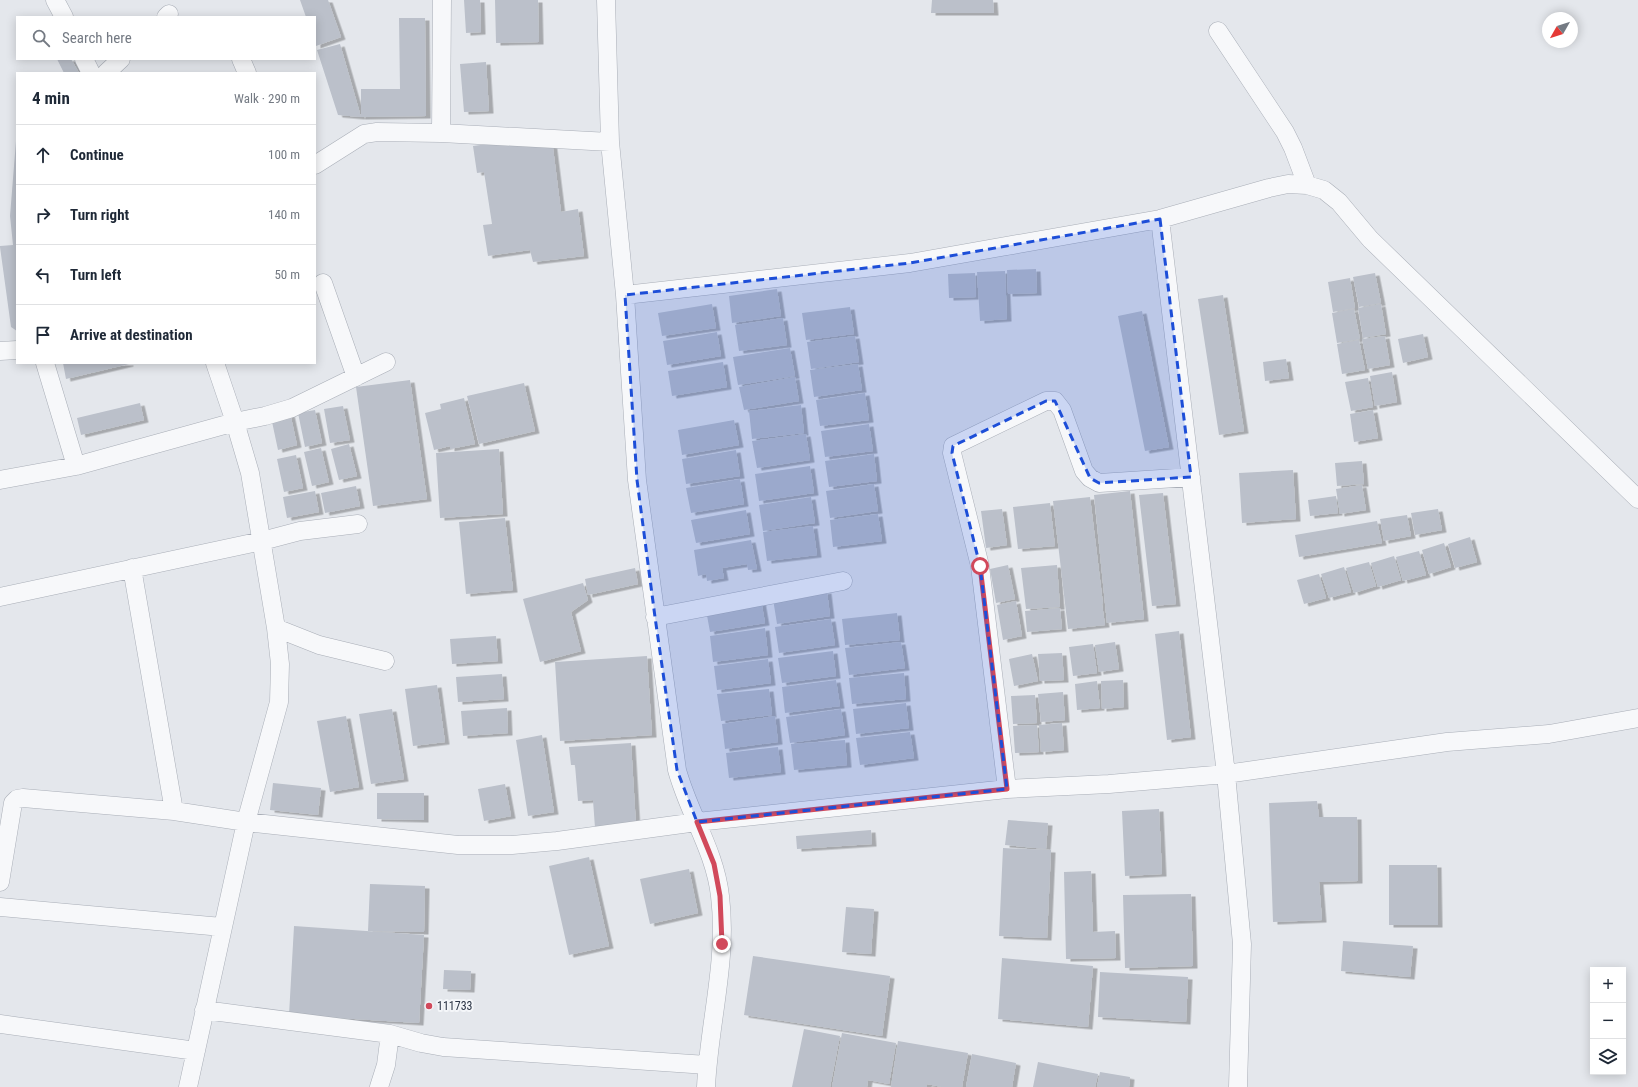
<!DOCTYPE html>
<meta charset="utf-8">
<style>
body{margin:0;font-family:"Roboto Condensed",sans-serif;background:#f2f2f3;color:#1f2937}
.controls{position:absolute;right:12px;bottom:12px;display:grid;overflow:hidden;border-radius:0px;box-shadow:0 2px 10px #0003}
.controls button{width:36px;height:36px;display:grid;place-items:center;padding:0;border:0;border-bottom:1px solid #e0e1e3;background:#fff;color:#1f2937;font:20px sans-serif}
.compass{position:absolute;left:1542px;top:12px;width:36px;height:36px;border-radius:50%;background:#fff;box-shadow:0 2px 10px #0003;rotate:231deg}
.stop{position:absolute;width:12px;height:12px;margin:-9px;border:3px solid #d1495b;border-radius:50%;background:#fff}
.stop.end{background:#d1495b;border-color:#fff;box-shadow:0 1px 4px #0008}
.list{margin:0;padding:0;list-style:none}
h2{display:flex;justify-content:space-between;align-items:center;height:52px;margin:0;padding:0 16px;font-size:17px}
h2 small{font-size:13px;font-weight:400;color:#747a83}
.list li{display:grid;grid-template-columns:26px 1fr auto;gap:12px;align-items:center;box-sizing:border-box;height:60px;padding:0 16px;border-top:1px solid #e0e1e3}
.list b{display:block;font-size:15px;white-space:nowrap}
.list em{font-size:13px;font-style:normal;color:#747a83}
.icon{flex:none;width:22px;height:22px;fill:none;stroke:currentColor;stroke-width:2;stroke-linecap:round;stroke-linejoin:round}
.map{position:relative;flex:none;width:1638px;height:1087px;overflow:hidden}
.search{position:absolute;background:#fff;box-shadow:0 2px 10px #0003;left:16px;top:16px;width:300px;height:44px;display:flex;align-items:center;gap:10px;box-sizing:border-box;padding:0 14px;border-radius:0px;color:#747a83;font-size:15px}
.panel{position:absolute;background:#fff;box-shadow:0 2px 10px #0003;left:16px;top:72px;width:300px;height:292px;border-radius:0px}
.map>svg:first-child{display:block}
.building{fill:#bbc0ca;filter:url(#shadow)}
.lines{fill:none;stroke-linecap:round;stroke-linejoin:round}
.minor-casing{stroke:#a9aeb7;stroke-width:19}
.minor{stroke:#f7f8fa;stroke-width:18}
.route{stroke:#d1495b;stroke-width:5}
.marked{fill:#1d4ed8;fill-opacity:0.2;stroke:#1d4ed8;stroke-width:3;stroke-dasharray:8 5;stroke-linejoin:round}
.poi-dot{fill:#d1495b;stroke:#f4f6f9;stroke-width:1.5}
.labels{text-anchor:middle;stroke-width:4;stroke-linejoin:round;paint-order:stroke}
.poi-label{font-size:12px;fill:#2b3445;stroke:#f4f6f9;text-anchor:start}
</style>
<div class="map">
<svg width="1638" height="1087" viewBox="0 0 1638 1087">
<defs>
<filter id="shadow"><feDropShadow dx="4.5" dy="2.5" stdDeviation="0" flood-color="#0004"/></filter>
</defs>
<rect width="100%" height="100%" fill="#e4e7ec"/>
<path class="building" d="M 300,0 L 328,0 L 341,37 L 316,46 L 315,17 L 306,17 Z
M 464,0 L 480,0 L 481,32 L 466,33 Z
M 495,0 L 538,0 L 539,42 L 496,43 Z
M 932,0 L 993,0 L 994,13 L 931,13 Z
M 399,18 L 425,18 L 426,116 L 361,117 L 361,89 L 400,89 Z
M 340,44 L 361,117 L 338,115 L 317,50 Z
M 57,59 L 71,59 L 79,73 L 64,73 Z
M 486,62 L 489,111 L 464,112 L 460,64 Z
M 517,140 L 552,140 L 561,212 L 578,209 L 584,256 L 533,262 L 530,250 L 488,256 L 483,225 L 492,224 L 484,172 L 477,173 L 473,146 Z
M 16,141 L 17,141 L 17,331 L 11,327 L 0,247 L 0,246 L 13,245 L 10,216 Z
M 1036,269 L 1037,293 L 1008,294 L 1007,270 Z
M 1005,271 L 1007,319 L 980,321 L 977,272 Z
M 975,273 L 976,297 L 949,298 L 948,274 Z
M 1375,273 L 1381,303 L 1359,307 L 1353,277 Z
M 1350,278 L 1355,308 L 1333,312 L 1328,282 Z
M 777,289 L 781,316 L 732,323 L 729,296 Z
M 1223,295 L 1244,431 L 1219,435 L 1198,299 Z
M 712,304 L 716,328 L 662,336 L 658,313 Z
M 1381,304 L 1386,334 L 1363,338 L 1358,308 Z
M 850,307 L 854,334 L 806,340 L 802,313 Z
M 1354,309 L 1360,339 L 1337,343 L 1332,313 Z
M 1142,311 L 1169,447 L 1145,451 L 1118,316 Z
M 783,318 L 787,345 L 739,351 L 735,325 Z
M 717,332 L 721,356 L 667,365 L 663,341 Z
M 1423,334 L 1428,357 L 1403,363 L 1398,339 Z
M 855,336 L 859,362 L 811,369 L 807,342 Z
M 1385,336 L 1390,365 L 1368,369 L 1362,339 Z
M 1359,340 L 1365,370 L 1342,374 L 1337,344 Z
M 790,348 L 795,376 L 738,385 L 733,357 Z
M 1286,359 L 1289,378 L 1265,381 L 1263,362 Z
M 723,362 L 727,387 L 672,396 L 668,371 Z
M 63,363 L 129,363 L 129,364 L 66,379 Z
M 858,364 L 862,390 L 814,397 L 810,370 Z
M 1392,372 L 1397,402 L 1375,406 L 1370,376 Z
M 795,377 L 799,401 L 744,410 L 739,387 Z
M 1368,378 L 1373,407 L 1351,411 L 1345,382 Z
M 410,380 L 427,499 L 373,506 L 356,387 Z
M 524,383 L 535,431 L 479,444 L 467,396 Z
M 865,393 L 869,420 L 820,426 L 816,400 Z
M 464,398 L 475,444 L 450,449 L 450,446 L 434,450 L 425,413 L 441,409 L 440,404 Z
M 140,403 L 144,420 L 81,435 L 77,418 Z
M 801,405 L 804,433 L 752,439 L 749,411 Z
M 343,406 L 350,440 L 330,443 L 324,409 Z
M 315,410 L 322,443 L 305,447 L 298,413 Z
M 1373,410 L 1378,438 L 1354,442 L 1350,414 Z
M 290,413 L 297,445 L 278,450 L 271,417 Z
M 734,420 L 739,445 L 682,455 L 678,430 Z
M 869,424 L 873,451 L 825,457 L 821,431 Z
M 806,434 L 810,460 L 757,468 L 752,441 Z
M 349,444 L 357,476 L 339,480 L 331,449 Z
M 321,448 L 329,482 L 312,486 L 304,452 Z
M 499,449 L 503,514 L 440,518 L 436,453 Z
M 736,450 L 740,476 L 686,484 L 682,459 Z
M 874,454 L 877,481 L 829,487 L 825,461 Z
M 296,455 L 303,488 L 284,492 L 277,459 Z
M 1362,461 L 1364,484 L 1337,486 L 1335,463 Z
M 810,466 L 814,493 L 759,501 L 755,474 Z
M 1293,470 L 1296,519 L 1242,523 L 1239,473 Z
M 740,479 L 744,504 L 691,513 L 686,488 Z
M 874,484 L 878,511 L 830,518 L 826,491 Z
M 1362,485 L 1366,510 L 1340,514 L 1336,489 Z
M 356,486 L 360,506 L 325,513 L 321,493 Z
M 315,491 L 319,512 L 287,518 L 283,497 Z
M 1130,491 L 1144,619 L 1107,623 L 1094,495 Z
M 1163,493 L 1176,604 L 1152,606 L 1139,495 Z
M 1336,496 L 1338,513 L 1310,516 L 1308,500 Z
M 811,497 L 815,523 L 763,531 L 759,505 Z
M 1090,497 L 1103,604 L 1093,605 L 1102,604 L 1105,625 L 1068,629 L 1053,501 Z
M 1050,503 L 1055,546 L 1018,549 L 1013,507 Z
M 1002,509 L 1007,545 L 986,548 L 981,511 Z
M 1438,509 L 1442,530 L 1415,535 L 1411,513 Z
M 746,510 L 750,534 L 696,543 L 691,520 Z
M 878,514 L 882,541 L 833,547 L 830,520 Z
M 1407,515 L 1411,536 L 1384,541 L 1380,519 Z
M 505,518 L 513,590 L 466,594 L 459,522 Z
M 1377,521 L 1382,543 L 1299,557 L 1295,535 Z
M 813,526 L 817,555 L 767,561 L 763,532 Z
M 1470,537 L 1477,562 L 1455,568 L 1448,544 Z
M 751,540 L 757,569 L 748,570 L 747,564 L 722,568 L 724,578 L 707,581 L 706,574 L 698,576 L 694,550 Z
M 1444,543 L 1451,567 L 1429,574 L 1422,550 Z
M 1419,551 L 1426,575 L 1403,581 L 1396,557 Z
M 1394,556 L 1401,580 L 1378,587 L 1371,563 Z
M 1369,562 L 1376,586 L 1354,593 L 1346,568 Z
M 1008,565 L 1015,599 L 996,603 L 990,569 Z
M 1057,565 L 1060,607 L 1026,609 L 1021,568 Z
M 1344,567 L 1351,592 L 1329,598 L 1321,574 Z
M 635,568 L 638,584 L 588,595 L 585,579 Z
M 1319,574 L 1326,598 L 1304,604 L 1297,580 Z
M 583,583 L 588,600 L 571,612 L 581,651 L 540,662 L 523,599 Z
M 827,591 L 830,616 L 777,624 L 773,599 Z
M 761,600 L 765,623 L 710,632 L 706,610 Z
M 1016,601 L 1022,636 L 1003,640 L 997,605 Z
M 1060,608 L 1062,629 L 1027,632 L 1025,611 Z
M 897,613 L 900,640 L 845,645 L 842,619 Z
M 831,619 L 835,645 L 779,653 L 775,627 Z
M 765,628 L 768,655 L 713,662 L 710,636 Z
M 1179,631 L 1191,737 L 1167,740 L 1155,634 Z
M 496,636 L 498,661 L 452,664 L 450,639 Z
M 901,642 L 905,668 L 849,675 L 845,648 Z
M 1115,642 L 1119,669 L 1099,672 L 1095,645 Z
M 1093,644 L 1097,673 L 1073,676 L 1069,647 Z
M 833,651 L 836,676 L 782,683 L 778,658 Z
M 1062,653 L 1064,680 L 1040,681 L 1038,654 Z
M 1032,654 L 1038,681 L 1014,686 L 1009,659 Z
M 647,656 L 652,735 L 560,741 L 555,662 Z
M 768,659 L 771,683 L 717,690 L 714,666 Z
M 904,673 L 906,699 L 852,704 L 849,678 Z
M 502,674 L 504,699 L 458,702 L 456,677 Z
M 836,680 L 840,706 L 785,713 L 782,687 Z
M 1123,680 L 1124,707 L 1102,709 L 1101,681 Z
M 1097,681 L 1100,708 L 1077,710 L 1075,684 Z
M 437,685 L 445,742 L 413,746 L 405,689 Z
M 769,689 L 772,715 L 721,721 L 717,694 Z
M 1063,692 L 1065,720 L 1041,722 L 1038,694 Z
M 1035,695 L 1037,723 L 1013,724 L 1011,696 Z
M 906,703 L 909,728 L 856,734 L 853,709 Z
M 507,708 L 508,733 L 463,736 L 461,711 Z
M 392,709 L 404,779 L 371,784 L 359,714 Z
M 841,709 L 845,735 L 790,743 L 786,717 Z
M 346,716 L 359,787 L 330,792 L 317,721 Z
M 775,716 L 778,742 L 725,749 L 722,724 Z
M 1062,723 L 1064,750 L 1041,752 L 1039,725 Z
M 1037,725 L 1039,752 L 1015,753 L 1013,726 Z
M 910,732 L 914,758 L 860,765 L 856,738 Z
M 542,735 L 554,812 L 528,816 L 516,740 Z
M 845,740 L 847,765 L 794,770 L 791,744 Z
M 631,743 L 636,826 L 595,828 L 593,800 L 578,801 L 575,765 L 571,765 L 569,747 Z
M 778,747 L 781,772 L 729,778 L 726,753 Z
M 273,783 L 321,788 L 318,815 L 270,810 Z
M 505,784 L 511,816 L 484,821 L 478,789 Z
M 377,793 L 424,793 L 424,820 L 377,819 Z
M 1317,801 L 1319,817 L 1357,817 L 1358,881 L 1319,882 L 1322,920 L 1273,922 L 1269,803 Z
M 1159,809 L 1162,874 L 1125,876 L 1122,811 Z
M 1008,820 L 1048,823 L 1046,849 L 1005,845 Z
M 871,830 L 872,844 L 797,849 L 796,836 Z
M 1003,848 L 1051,850 L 1047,938 L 999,936 Z
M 589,857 L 609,946 L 569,955 L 549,866 Z
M 1389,865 L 1437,865 L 1438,925 L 1389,925 Z
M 689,869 L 698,913 L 650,924 L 640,879 Z
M 1091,871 L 1093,932 L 1115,931 L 1116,958 L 1066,959 L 1064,872 Z
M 370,884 L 425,886 L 424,932 L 368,931 Z
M 1191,894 L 1193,966 L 1125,968 L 1123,895 Z
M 846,907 L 874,909 L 871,954 L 842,952 Z
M 294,926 L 424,935 L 419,1023 L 289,1015 Z
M 1343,941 L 1413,946 L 1410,977 L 1341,971 Z
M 753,956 L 890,976 L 882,1036 L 744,1015 Z
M 1002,958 L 1093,966 L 1088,1027 L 998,1019 Z
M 444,970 L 471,971 L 470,990 L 443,989 Z
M 1100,972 L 1188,977 L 1186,1022 L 1098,1017 Z
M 804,1029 L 840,1036 L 830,1087 L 792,1087 Z
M 842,1033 L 896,1043 L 889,1084 L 868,1080 L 867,1087 L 832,1087 Z
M 898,1041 L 968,1053 L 962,1087 L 942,1087 L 927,1084 L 927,1087 L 891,1087 Z
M 972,1054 L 1016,1063 L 1012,1087 L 966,1087 Z
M 1038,1062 L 1098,1074 L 1095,1087 L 1033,1087 Z
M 1100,1072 L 1130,1077 L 1129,1087 L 1097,1087 Z"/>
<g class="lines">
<defs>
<path id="minor" d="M 55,0 L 64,17
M 606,0 L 610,142 L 625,295 L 637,480 L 677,770 C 689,814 715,851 720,896 C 728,960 709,1023 706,1087
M 166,17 L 169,14
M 1218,31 L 1285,132 L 1293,148 L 1307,185
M 84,59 L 91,73
M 241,59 L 247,73
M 106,73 L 121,59
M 441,133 L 442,0
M 315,165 L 364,134 L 377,132 L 441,133 L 610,142
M 1160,219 L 1226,774 L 1447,742 L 1549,734 L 1638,718
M 323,283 L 356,377
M 625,295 L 910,263 L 1160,219 L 1269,188 L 1288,184 L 1307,185 L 1324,190 L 1339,202 L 1370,239 L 1638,499
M 0,351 L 17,350
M 45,363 L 76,466
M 0,480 L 76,466 L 235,422 L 265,416 L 292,408 L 386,362
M 132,568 L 174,811
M 0,597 L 262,541 L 300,531 L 358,524
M 655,617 L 843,581
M 276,628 L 319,645 L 385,661
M 1007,789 L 980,566 L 952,453 L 953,446 L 1046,401 L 1055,401 L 1062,410 L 1084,471 L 1090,478 L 1099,483 L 1191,477
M 0,882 L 13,803 L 17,799 L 23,798 L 174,811 L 246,822 L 458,845 L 512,845 L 557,841 L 697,822 L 1007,789 L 1109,784 L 1226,774 L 1242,944 L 1238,1087
M 0,907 L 222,927
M 204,1010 L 390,1034 L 421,1043 L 443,1047 L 707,1065
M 0,1024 L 196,1051
M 188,1087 L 246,822 L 279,702 L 280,664 L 276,628 L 250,473 L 235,422 L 215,363
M 379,1087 L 386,1065 L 390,1034"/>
</defs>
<use href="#minor" class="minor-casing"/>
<use href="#minor" class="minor"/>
</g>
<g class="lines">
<path class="route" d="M 722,944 L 720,896 L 714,864 L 697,822 L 1007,789 L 980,566"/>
</g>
<path class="marked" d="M 1160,219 L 1191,477 L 1099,483 L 1090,478 L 1055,401 L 1046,401 L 953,446 L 952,453 L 980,566 L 1007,789 L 697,822 L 677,770 L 655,617 L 637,480 L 625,295 L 910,263 Z"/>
<circle class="poi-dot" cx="429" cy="1006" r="4"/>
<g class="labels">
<g class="poi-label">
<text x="437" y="1010">111733</text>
</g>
</g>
</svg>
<div class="controls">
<button>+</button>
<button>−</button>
<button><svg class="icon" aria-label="layers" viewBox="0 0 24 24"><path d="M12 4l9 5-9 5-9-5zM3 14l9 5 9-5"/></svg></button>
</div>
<svg class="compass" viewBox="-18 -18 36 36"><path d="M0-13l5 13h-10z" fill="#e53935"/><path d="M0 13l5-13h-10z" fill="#747a83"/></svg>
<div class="stop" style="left:980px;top:566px"></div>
<div class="stop end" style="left:722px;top:944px"></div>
<div class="search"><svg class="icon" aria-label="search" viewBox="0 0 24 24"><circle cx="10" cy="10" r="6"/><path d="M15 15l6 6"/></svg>Search here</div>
<section class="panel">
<h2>4 min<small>Walk · 290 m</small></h2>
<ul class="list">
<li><svg class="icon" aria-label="ahead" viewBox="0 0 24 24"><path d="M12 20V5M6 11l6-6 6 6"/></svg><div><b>Continue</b></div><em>100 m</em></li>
<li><svg class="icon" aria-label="right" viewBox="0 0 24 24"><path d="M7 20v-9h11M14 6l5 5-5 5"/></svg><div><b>Turn right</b></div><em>140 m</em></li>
<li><svg class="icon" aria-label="left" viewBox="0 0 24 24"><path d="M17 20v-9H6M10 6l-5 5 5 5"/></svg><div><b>Turn left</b></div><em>50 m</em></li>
<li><svg class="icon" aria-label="arrive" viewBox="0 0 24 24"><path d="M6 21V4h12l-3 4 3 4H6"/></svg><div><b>Arrive at destination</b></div></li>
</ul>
</section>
</div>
